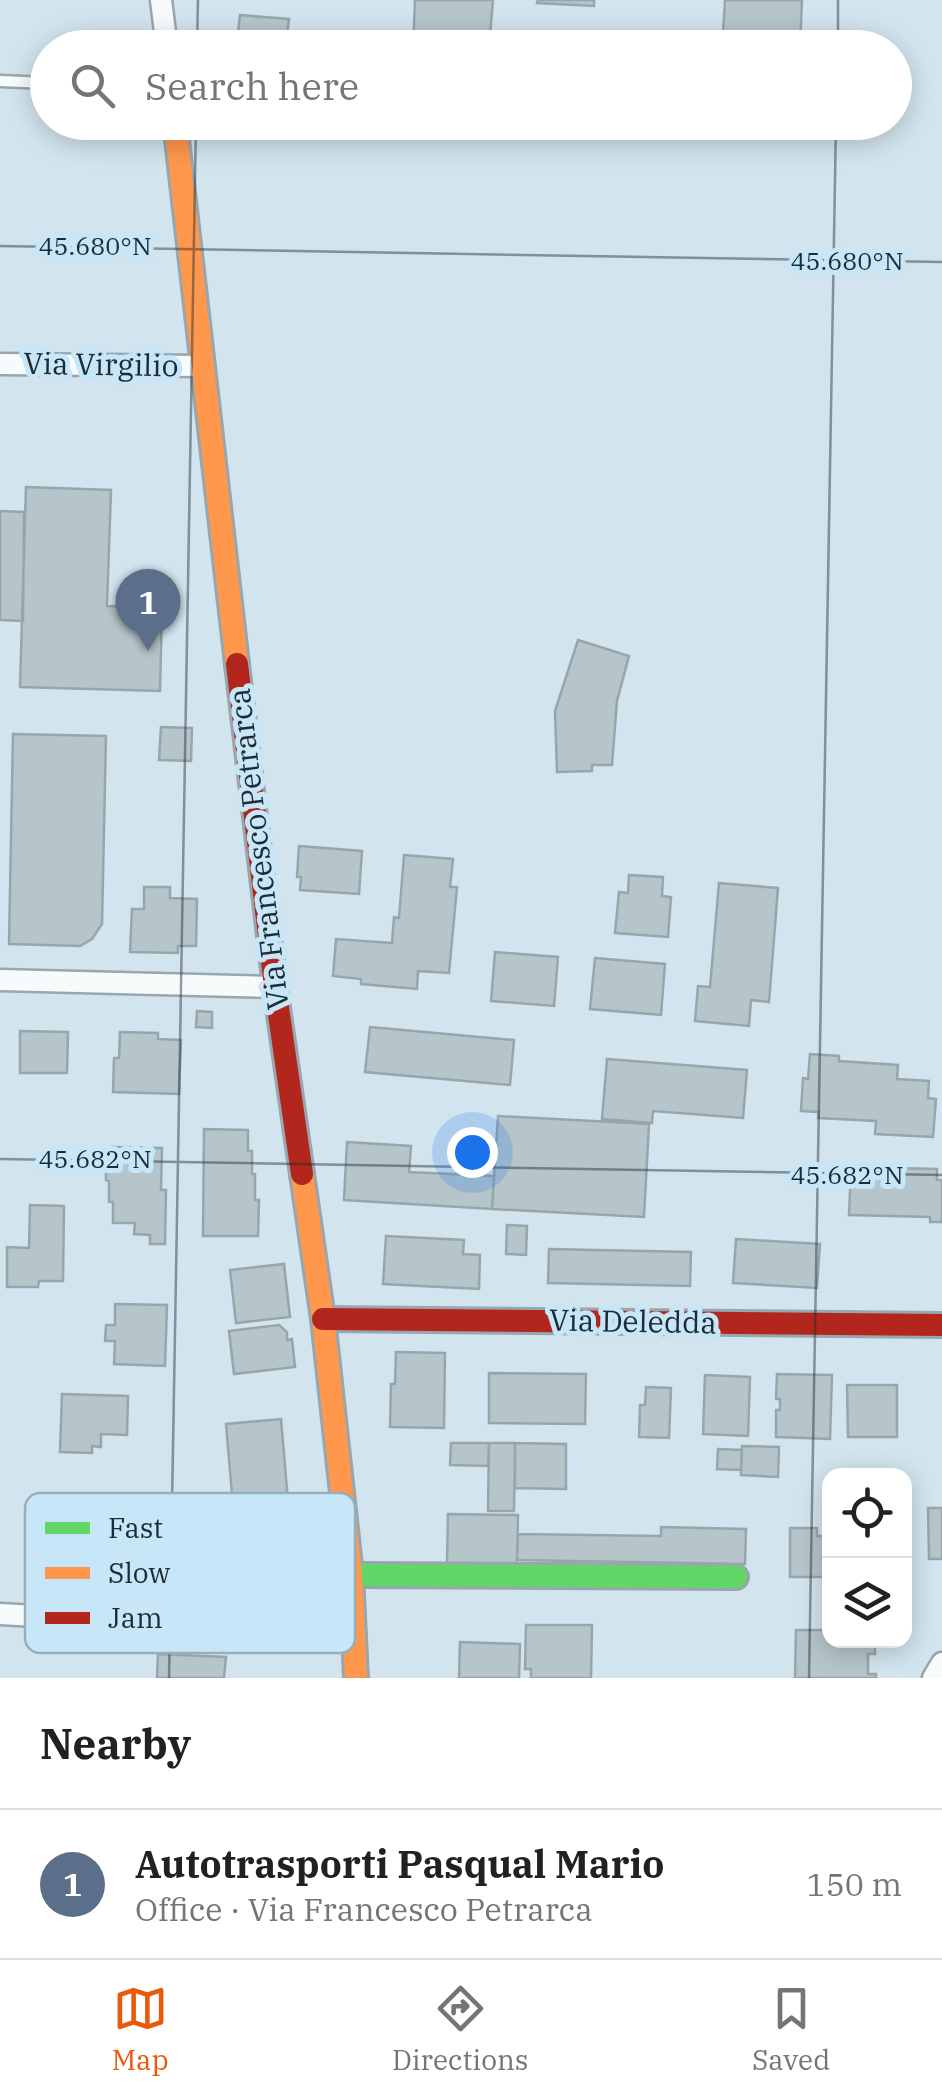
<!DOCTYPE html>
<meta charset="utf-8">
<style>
body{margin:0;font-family:"IBM Plex Serif",serif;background:#f2f2f2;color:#202124}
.controls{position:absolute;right:30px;bottom:30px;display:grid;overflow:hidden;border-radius:20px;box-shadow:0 5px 25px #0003}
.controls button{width:90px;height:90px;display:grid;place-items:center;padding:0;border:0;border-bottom:2px solid #e0e0e0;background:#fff;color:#202124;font:50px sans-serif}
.you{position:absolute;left:472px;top:1152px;width:35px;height:35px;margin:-25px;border:8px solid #fff;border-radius:50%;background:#1a73e8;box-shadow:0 0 0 15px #1a73e833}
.badge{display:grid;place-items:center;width:65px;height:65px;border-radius:50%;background:#ea580c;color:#fff;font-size:32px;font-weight:700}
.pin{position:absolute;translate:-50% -82px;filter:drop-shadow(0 2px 5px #0008)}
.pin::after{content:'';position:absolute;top:52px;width:35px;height:30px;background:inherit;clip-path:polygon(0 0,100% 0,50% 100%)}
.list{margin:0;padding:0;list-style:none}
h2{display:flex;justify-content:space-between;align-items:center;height:130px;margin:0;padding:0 40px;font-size:42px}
h2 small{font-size:32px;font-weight:400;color:#757577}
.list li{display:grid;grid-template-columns:65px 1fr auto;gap:30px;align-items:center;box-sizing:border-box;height:150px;padding:0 40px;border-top:2px solid #e0e0e0}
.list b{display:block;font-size:38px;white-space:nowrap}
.list p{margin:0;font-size:32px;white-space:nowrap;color:#757577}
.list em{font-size:32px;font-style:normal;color:#757577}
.icon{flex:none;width:55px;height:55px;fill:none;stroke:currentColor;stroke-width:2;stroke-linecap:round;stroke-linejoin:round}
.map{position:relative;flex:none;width:942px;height:1678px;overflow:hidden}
.search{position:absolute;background:#fff;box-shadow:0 5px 25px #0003;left:30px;right:30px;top:30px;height:110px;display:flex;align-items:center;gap:25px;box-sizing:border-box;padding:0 35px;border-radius:55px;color:#757577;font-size:38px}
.sheet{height:280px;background:#fff}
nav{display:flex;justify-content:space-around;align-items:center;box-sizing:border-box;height:140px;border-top:2px solid #e0e0e0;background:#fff;font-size:28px;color:#757577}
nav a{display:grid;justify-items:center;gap:5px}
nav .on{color:#ea580c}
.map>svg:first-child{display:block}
.building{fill:#b5c5ca;stroke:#97a6ab;stroke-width:2.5}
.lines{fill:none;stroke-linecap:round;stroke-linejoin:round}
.lane-casing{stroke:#98a6ad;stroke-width:15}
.street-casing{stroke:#98a6ad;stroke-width:25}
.fast-casing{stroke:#98a6ad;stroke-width:28}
.slow-casing{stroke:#98a6ad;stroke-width:28}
.jam-casing{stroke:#98a6ad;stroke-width:28}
.lane{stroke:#f8fbfc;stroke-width:10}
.street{stroke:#f8fbfc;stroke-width:20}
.fast{stroke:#63d668;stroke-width:22}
.slow{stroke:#ff974d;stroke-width:22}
.jam{stroke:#b3261e;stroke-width:22}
.ticks{fill:none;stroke:#1f2b32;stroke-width:2.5;stroke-opacity:0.45}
.labels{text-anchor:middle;stroke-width:10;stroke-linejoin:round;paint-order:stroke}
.street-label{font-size:30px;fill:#1f2b32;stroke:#c7e7f9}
.key{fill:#c7e7f9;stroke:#95afbd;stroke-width:2.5}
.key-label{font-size:28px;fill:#1f2b32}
.ticks-label{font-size:25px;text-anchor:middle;fill:#1f2b32;stroke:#c7e7f9;stroke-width:10;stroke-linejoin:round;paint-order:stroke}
</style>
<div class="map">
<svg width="942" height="1678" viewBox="0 0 942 1678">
<rect width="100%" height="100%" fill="#d2e4ee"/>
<path class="building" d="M 415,0 L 493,0 L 489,48 L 413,48 Z
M 538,0 L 594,0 L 594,6 L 537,3 Z
M 725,0 L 802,0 L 800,48 L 722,48 Z
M 240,15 L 289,19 L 286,47 L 237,40 Z
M 26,487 L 111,490 L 107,606 L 162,608 L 160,691 L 20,687 Z
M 0,511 L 24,512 L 23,621 L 0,620 Z
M 578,640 L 629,656 L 617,701 L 612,765 L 592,765 L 592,771 L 557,772 L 555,711 Z
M 161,727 L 192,728 L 191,761 L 159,760 Z
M 13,734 L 106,736 L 102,924 L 92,939 L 80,946 L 9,944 Z
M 299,846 L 362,851 L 359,894 L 300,890 L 301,877 L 297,877 Z
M 404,855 L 453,859 L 450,887 L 457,887 L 449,973 L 418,971 L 417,989 L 361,984 L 361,979 L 333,976 L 336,939 L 392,943 L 394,917 L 399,918 Z
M 629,875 L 663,877 L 662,896 L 671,897 L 668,937 L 615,933 L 619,892 L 628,893 Z
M 719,883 L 778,888 L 769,1002 L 751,1000 L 749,1026 L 695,1021 L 698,986 L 710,987 Z
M 144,887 L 170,887 L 170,898 L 197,899 L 196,946 L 178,946 L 178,953 L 130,952 L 132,909 L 144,909 Z
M 495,952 L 558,957 L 554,1006 L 491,1001 Z
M 595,958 L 665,964 L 661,1015 L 590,1009 Z
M 197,1011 L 212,1012 L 212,1028 L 196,1027 Z
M 370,1027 L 514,1040 L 510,1085 L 365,1072 Z
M 20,1031 L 68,1032 L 67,1073 L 20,1073 Z
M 120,1032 L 158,1033 L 158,1039 L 181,1040 L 179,1094 L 113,1092 L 114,1058 L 119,1058 Z
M 810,1054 L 839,1056 L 839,1061 L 898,1065 L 897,1079 L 929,1081 L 928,1098 L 936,1099 L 933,1137 L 875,1134 L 876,1121 L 818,1118 L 819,1112 L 801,1111 L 803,1078 L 808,1079 Z
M 607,1059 L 747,1070 L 743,1118 L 653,1111 L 652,1123 L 602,1119 Z
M 498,1116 L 649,1124 L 644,1217 L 492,1209 Z
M 204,1129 L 248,1130 L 248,1151 L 252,1151 L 252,1174 L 255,1174 L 255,1200 L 259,1200 L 258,1236 L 203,1236 Z
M 347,1142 L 411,1146 L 409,1172 L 494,1176 L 492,1209 L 344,1200 Z
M 112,1147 L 162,1148 L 161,1190 L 166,1190 L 165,1244 L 150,1244 L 150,1235 L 134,1234 L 135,1223 L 113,1223 L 113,1202 L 109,1202 L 109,1181 L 106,1180 L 106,1169 L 111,1169 Z
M 851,1167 L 937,1169 L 937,1180 L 942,1180 L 942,1222 L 930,1222 L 930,1217 L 849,1215 Z
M 30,1205 L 64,1206 L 63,1281 L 39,1281 L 38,1287 L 7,1287 L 7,1247 L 29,1248 Z
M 507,1225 L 527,1226 L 526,1255 L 506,1254 Z
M 386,1236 L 464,1240 L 463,1254 L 480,1255 L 479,1289 L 383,1284 Z
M 736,1239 L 820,1244 L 817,1288 L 733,1283 Z
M 549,1249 L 691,1252 L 690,1286 L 548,1283 Z
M 284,1264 L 290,1317 L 236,1323 L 230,1270 Z
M 115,1304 L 167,1305 L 165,1366 L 114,1364 L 115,1341 L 105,1341 L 106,1325 L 115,1325 Z
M 279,1325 L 287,1332 L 287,1340 L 292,1339 L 295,1367 L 234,1374 L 229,1331 Z
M 396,1352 L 445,1353 L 444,1428 L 390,1427 L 391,1384 L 395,1384 Z
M 489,1373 L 586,1374 L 585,1424 L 489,1423 Z
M 777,1374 L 832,1375 L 830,1439 L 776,1437 L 776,1410 L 780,1410 L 780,1399 L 776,1399 Z
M 705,1375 L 750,1377 L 748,1436 L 703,1434 Z
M 847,1385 L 897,1385 L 897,1437 L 848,1437 Z
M 646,1387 L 671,1388 L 669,1438 L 639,1437 L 640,1405 L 645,1405 Z
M 62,1394 L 128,1396 L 127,1435 L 101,1434 L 101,1447 L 92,1446 L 92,1453 L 60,1452 Z
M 281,1419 L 288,1501 L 233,1506 L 226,1424 Z
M 451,1443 L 489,1443 L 488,1466 L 450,1465 Z
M 489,1443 L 515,1443 L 514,1511 L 488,1511 Z
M 515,1443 L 566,1444 L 566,1489 L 515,1488 Z
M 742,1446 L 779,1447 L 778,1477 L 741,1475 Z
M 718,1449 L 742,1450 L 741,1470 L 717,1469 Z
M 928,1508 L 942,1508 L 942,1559 L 929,1559 Z
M 448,1514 L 518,1515 L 517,1565 L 447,1564 Z
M 661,1527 L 746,1529 L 745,1564 L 517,1560 L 518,1534 L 661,1536 Z
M 790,1528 L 817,1528 L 817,1536 L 826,1536 L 826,1545 L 830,1545 L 830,1577 L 790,1577 Z
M 826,1620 L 830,1620 L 830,1640 L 875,1640 L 875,1654 L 868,1654 L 868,1674 L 876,1674 L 876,1678 L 795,1678 L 796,1630 L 826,1630 Z
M 526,1625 L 592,1625 L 591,1678 L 531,1678 L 531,1669 L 525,1669 Z
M 460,1642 L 520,1644 L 519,1678 L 459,1678 Z
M 158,1654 L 226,1657 L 224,1678 L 157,1678 Z"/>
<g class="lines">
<defs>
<path id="lane" d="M 0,81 L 48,83"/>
<path id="street" d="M 161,0 L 167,48
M 0,364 L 202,366
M 0,980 L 275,987
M 0,1614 L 355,1634
M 933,1678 L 942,1663"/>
<path id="fast" d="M 351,1575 L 736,1577"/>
<path id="slow" d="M 175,122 L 237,664
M 302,1174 L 323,1319 L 351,1575 L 356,1678"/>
<path id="jam" d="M 237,664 L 275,987 L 302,1174
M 323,1319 L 942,1325"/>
</defs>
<use href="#lane" class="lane-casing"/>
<use href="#street" class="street-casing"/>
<use href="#fast" class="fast-casing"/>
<use href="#slow" class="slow-casing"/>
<use href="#jam" class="jam-casing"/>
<use href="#lane" class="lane"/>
<use href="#street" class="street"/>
<use href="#fast" class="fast"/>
<use href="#slow" class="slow"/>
<use href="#jam" class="jam"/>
</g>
<path class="ticks" d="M 197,48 L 198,0M 838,48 L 838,0M 0,246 L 942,262M 0,1159 L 942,1175M 169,1678 L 196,122M 809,1678 L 836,122"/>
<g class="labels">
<g class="street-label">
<text transform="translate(101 365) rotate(1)" y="10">Via Virgilio</text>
<text transform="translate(259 849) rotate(-97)" y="10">Via Francesco Petrarca</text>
<text transform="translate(633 1322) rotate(1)" y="10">Via Deledda</text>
</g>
</g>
<rect x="25" y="1493" width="330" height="160" rx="15" class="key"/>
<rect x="45" y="1522" width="45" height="12" fill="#63d668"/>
<rect x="45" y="1567" width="45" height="12" fill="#ff974d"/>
<rect x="45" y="1612" width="45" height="12" fill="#b3261e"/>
<g class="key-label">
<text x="108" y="1538">Fast</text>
<text x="108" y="1583">Slow</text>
<text x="108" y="1628">Jam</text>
</g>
<g class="ticks-label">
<text x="95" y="255">45.680°N</text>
<text x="847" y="270">45.680°N</text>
<text x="95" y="1168">45.682°N</text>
<text x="847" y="1184">45.682°N</text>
</g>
</svg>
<div class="controls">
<button><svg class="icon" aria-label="locate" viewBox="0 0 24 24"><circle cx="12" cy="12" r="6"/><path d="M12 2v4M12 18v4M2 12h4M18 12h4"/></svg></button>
<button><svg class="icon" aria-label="layers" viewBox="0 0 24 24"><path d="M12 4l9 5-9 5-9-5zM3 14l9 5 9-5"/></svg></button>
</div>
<div class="you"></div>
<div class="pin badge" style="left:148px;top:651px;background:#5c6f8a">1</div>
<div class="search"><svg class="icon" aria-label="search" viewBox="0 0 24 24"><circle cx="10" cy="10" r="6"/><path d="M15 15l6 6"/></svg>Search here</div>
</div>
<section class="sheet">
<h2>Nearby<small></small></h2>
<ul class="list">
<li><span class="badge" style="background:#5c6f8a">1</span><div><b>Autotrasporti Pasqual Mario</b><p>Office · Via Francesco Petrarca</p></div><em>150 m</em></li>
</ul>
</section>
<nav>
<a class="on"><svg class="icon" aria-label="map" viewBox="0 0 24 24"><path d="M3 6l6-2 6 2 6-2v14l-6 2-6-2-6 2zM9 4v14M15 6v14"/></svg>Map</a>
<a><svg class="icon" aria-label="directions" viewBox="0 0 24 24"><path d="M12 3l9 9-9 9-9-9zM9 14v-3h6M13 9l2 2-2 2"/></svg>Directions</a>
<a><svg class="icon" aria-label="saved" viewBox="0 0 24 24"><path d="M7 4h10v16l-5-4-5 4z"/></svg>Saved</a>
</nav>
